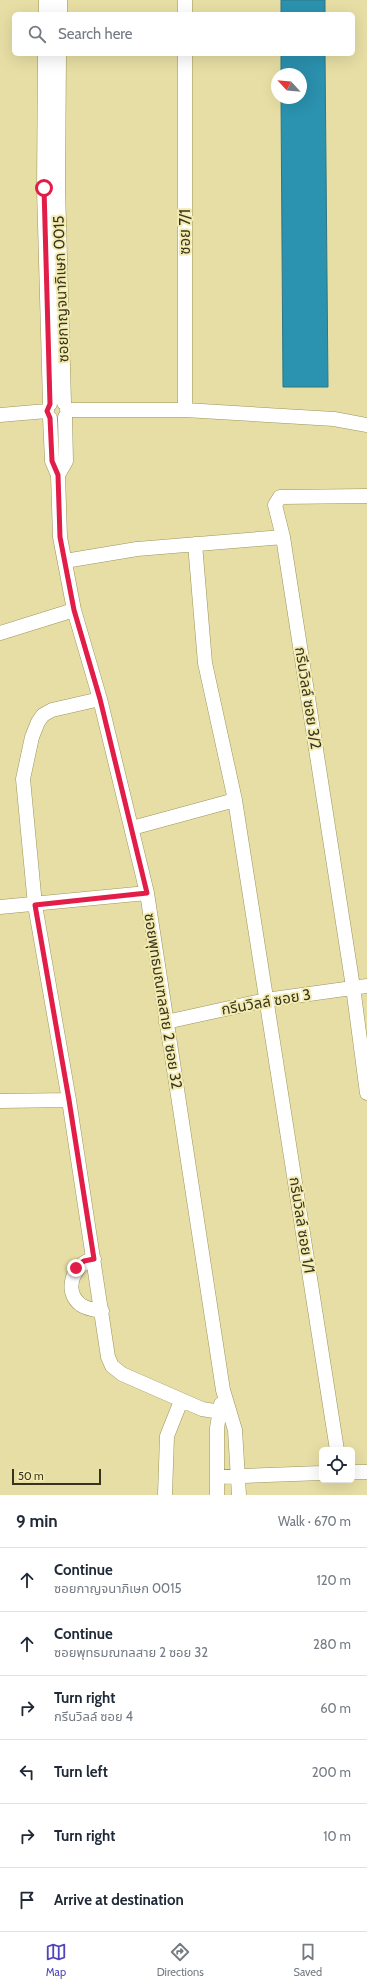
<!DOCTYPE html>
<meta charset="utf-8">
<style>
body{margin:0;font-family:Cabin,"Noto Sans Thai",sans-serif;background:#f2f2f3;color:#1f2937}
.controls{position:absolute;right:12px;bottom:12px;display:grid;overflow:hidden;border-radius:6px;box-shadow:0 4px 16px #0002}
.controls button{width:36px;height:36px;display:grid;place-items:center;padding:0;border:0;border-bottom:1px solid #e0e1e3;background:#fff;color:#1f2937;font:20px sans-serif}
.compass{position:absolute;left:271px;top:68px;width:36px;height:36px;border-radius:50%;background:#fff;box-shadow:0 4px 16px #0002;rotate:296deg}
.scale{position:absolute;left:12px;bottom:10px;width:89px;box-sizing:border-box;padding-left:4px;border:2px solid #37341d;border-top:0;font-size:11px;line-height:14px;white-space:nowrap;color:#37341d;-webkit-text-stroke:3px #f3ebb1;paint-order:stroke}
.stop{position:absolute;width:12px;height:12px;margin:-9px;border:3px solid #e11d48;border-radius:50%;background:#fff}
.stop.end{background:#e11d48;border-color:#fff;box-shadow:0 1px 4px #0008}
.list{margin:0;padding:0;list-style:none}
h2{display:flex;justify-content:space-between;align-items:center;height:52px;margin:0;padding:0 16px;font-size:17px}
h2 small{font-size:13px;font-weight:400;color:#747a83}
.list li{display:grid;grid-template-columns:26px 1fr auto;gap:12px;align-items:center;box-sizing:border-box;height:64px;padding:0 16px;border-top:1px solid #e0e1e3}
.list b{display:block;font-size:15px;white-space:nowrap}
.list p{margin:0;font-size:13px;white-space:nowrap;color:#747a83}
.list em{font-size:13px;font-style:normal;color:#747a83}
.icon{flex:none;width:22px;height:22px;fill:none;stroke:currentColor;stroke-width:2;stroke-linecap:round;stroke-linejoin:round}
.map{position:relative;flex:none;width:367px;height:1495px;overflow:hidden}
.search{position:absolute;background:#fff;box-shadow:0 4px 16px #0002;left:12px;right:12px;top:12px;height:44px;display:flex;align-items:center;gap:10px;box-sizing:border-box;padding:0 14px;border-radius:6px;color:#747a83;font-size:15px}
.sheet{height:436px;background:#fff}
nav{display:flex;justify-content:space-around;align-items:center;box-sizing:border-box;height:56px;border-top:1px solid #e0e1e3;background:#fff;font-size:11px;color:#747a83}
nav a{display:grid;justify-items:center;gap:2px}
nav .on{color:#4f44bb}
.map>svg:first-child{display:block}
.water{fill:#2b92af;stroke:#2f7683}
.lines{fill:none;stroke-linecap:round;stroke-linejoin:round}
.minor-casing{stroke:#9d955d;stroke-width:15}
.minor{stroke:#fff;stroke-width:14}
.route{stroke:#e11d48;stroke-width:5}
.labels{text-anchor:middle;stroke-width:4;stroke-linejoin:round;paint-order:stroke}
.street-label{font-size:15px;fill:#37341d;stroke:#f3ebb1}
</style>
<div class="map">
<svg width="367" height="1495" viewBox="0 0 367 1495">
<rect width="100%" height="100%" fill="#e6dea4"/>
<path class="water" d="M 281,0 L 325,0 L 325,14 L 281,14 Z
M 281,54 L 325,54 L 328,387 L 283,387 L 281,98 L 301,98 L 301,74 L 281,74 Z"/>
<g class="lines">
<defs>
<path id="minor" d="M 185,0 L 185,14
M 46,14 L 46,0
M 60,14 L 60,0
M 45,54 L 44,189 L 50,404
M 59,54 L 58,188 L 64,403
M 67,410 L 185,410 L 334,419 L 367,425
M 185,410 L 185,54
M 0,415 L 47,411
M 50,418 L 52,461 L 58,475 L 60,537 L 74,610 L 100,699 L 147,893 L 223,1390 L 235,1430 L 239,1495
M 58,475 L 66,461 L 65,417
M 367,496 L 280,497 L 275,505 L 283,537 L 353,987 L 367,1093
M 195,544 L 205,663 L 235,800 L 337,1450
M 65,561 L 137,549 L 283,537
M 0,633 L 74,610
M 100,699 L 52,710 L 43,715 L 38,722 L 32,737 L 23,779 L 35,905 L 69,1100 L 108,1357 L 112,1366 L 122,1374 L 202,1409 L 220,1412
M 132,828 L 235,800
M 0,907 L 147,893
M 166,1022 L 266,1000 L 367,986
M 0,1101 L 69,1100
M 94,1259 C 74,1262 62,1291 81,1305 C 87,1309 95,1310 102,1311
M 352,1472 L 367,1472
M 217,1477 L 322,1473
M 165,1495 L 167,1436 L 181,1401
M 217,1495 L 217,1428 L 221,1404"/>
</defs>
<use href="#minor" class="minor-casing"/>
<use href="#minor" class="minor"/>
</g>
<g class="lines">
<path class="route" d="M 44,188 L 50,404 L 47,411 L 50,418 L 52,461 L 58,475 L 60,537 L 74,610 L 100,699 L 147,893 L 35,905 L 69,1100 L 94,1259 L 84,1261 L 76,1268"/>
</g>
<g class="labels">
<g class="street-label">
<text transform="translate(185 232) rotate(-90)" y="5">ซอย 7/1</text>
<text transform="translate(61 289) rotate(-92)" y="5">ซอยกาญจนาภิเษก 0015</text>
<text transform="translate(308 698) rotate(81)" y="5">กรีนวิลล์ ซอย 3/2</text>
<text transform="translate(163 1001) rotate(81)" y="5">ซอยพุทธมณฑลสาย 2 ซอย 32</text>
<text transform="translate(266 1002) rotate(-10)" y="5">กรีนวิลล์ ซอย 3</text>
<text transform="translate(302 1225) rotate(81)" y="5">กรีนวิลล์ ซอย 1/1</text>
</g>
</g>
</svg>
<div class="controls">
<button><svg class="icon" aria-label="locate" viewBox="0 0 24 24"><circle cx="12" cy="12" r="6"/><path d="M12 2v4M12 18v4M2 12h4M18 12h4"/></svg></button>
</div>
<svg class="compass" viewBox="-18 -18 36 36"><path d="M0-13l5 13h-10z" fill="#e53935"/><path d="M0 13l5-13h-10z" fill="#747a83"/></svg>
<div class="scale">50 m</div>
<div class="stop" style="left:44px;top:188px"></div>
<div class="stop end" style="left:76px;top:1268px"></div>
<div class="search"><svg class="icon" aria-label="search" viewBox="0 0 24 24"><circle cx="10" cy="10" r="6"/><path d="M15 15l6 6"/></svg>Search here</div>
</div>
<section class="sheet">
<h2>9 min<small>Walk · 670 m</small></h2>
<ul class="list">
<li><svg class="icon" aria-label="ahead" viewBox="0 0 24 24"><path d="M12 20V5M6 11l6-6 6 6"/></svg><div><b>Continue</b><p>ซอยกาญจนาภิเษก 0015</p></div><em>120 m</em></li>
<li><svg class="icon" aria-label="ahead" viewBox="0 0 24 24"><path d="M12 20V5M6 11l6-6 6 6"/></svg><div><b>Continue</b><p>ซอยพุทธมณฑลสาย 2 ซอย 32</p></div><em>280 m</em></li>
<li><svg class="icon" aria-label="right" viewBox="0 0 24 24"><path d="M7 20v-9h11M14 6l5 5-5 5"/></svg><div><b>Turn right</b><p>กรีนวิลล์ ซอย 4</p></div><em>60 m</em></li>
<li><svg class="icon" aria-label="left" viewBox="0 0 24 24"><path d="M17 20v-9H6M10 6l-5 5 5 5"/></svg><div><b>Turn left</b></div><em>200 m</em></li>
<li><svg class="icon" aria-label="right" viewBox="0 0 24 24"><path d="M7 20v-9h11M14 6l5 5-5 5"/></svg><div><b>Turn right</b></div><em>10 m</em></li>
<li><svg class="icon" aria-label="arrive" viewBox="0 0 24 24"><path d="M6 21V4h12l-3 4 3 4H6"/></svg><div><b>Arrive at destination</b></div></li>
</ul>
</section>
<nav>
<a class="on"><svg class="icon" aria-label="map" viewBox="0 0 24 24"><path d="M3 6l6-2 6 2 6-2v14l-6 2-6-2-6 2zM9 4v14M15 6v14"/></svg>Map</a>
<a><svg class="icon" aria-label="directions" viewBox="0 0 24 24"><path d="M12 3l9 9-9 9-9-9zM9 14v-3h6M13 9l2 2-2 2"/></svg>Directions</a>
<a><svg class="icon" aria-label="saved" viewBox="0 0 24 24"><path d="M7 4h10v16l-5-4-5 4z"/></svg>Saved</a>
</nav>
